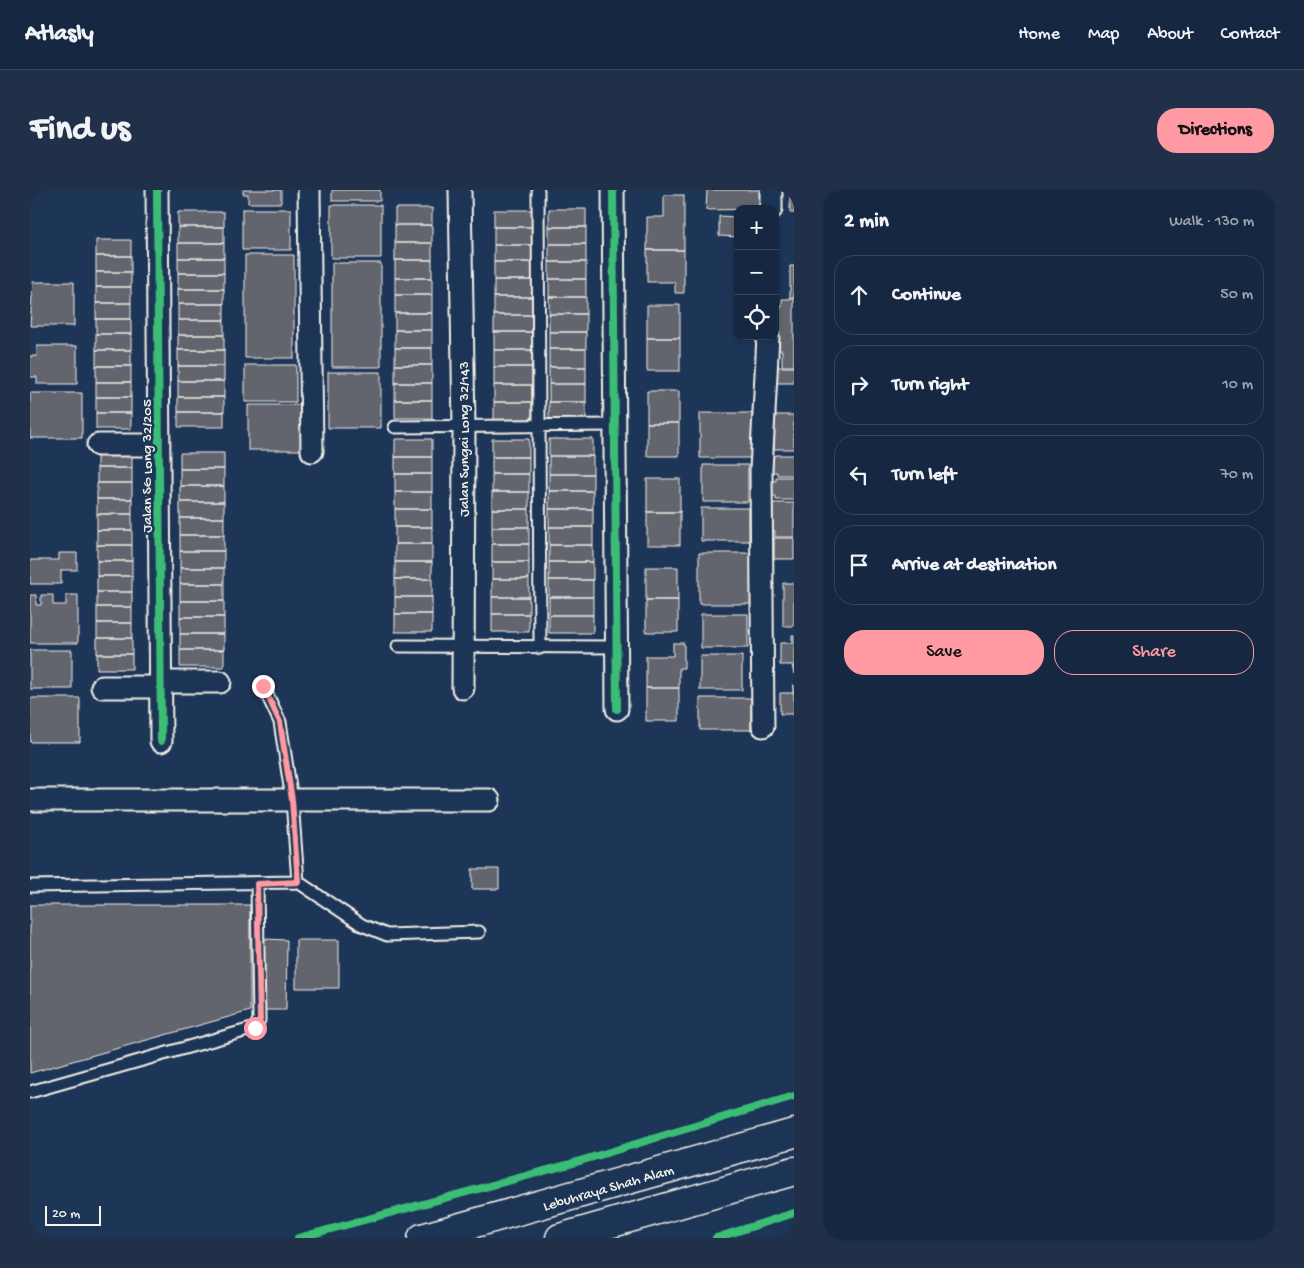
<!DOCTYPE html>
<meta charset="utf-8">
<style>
body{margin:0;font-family:"Gochi Hand",sans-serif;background:#1f3048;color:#f1f3f6}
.controls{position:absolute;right:15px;top:15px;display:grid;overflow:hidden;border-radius:10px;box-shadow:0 1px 4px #0004}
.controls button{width:45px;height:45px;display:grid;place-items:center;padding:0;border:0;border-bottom:1px solid #35445a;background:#162841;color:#f1f3f6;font:25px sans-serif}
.scale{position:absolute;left:15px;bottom:12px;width:56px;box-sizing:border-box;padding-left:5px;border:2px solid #f4f1e8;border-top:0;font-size:14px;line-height:18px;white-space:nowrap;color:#f4f1e8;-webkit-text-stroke:4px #1d3557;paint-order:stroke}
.stop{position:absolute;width:15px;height:15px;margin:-11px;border:4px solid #ff9aa2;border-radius:50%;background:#fff}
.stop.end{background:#ff9aa2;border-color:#fff;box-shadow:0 1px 5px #0008}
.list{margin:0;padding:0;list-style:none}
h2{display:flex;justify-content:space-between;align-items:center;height:65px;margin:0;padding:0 20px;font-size:21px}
h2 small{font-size:16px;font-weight:400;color:#9ea6b1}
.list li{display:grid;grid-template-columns:32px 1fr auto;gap:15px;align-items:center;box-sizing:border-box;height:80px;margin:0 10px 10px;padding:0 10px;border:1px solid #35445a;border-radius:20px}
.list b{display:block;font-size:19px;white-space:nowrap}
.list em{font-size:16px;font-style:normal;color:#9ea6b1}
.actions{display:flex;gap:10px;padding:15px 20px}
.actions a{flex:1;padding:11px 0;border:1px solid #ff9aa2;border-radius:20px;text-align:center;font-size:18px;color:#ff9aa2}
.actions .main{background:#ff9aa2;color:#111}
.icon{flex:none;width:28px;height:28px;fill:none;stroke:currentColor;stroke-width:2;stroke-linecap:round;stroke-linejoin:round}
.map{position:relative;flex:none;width:764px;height:1048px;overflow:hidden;border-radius:20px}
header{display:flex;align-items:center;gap:30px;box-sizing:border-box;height:70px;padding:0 25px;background:#162841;border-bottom:1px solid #35445a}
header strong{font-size:24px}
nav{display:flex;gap:28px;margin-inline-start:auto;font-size:18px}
.intro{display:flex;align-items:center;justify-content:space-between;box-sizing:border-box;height:120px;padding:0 30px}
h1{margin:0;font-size:35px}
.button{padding:12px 22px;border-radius:20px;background:#ff9aa2;color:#111;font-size:18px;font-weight:700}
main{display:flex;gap:30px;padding:0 30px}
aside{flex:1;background:#162841;border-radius:20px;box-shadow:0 1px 4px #0004}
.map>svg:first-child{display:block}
.building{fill:#64656e;stroke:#f4f1e8}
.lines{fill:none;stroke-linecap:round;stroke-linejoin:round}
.lane-casing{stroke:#f4f1e8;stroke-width:15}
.street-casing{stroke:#f4f1e8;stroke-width:25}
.highway-casing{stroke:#f4f1e8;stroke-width:31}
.lane{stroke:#1d3557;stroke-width:11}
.street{stroke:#1d3557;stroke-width:21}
.highway{stroke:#1d3557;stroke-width:28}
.cycleway-casing{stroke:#1d3557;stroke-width:11}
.cycleway{stroke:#3abd76;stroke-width:8}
.route{stroke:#ff9aa2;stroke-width:6}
.labels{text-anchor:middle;stroke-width:5;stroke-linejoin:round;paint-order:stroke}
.street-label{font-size:15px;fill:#f4f1e8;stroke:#1d3557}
</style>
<header>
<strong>Atlasly</strong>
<nav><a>Home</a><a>Map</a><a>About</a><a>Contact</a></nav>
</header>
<div class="intro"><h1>Find us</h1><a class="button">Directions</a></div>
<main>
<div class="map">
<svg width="764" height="1048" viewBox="0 0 764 1048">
<rect width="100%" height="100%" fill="#1d3557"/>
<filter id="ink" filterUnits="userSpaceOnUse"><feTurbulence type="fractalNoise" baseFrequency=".02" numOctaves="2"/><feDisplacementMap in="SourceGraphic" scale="10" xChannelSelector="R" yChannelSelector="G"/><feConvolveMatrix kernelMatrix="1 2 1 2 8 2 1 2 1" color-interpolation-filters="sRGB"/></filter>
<g filter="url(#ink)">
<path class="building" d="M 213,0 L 251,0 L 251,13 L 218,13 L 218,4 L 213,4 Z
M 302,0 L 350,0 L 350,11 L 302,11 Z
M 677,0 L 730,0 L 729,19 L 676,20 Z
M 760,0 L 764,0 L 764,23 L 760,23 Z
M 634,5 L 654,5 L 654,60 L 617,60 L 617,27 L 634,27 Z
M 301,15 L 351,15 L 351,68 L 301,68 Z
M 365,18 L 402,18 L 402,35 L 365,35 Z
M 212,19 L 261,19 L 261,60 L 212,60 Z
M 519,19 L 556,19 L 556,37 L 519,37 Z
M 464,20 L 502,20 L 502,37 L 464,37 Z
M 148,22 L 194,22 L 194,37 L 148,37 Z
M 689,26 L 708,27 L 708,47 L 689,46 Z
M 365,35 L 402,35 L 402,53 L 365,53 Z
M 148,37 L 194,37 L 194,53 L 148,53 Z
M 464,37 L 502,37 L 502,55 L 464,55 Z
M 519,37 L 556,37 L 556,54 L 519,54 Z
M 66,50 L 101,50 L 101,66 L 66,66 Z
M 148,53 L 194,53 L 194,68 L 148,68 Z
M 365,53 L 402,53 L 402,70 L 365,70 Z
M 519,54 L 556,54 L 556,72 L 519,72 Z
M 464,55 L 502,55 L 502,72 L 464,72 Z
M 617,60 L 654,60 L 654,103 L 645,103 L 645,92 L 617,92 Z
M 215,65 L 264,65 L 264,168 L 215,168 Z
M 66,66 L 101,66 L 101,82 L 66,82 Z
M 148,68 L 194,68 L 194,83 L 148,83 Z
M 365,70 L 402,70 L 402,88 L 365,88 Z
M 464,72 L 502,72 L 502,90 L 464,90 Z
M 519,72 L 556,72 L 556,89 L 519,89 Z
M 302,73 L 351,73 L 351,177 L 302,177 Z
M 760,76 L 764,76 L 764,108 L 760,108 Z
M 66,82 L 101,82 L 101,97 L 66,97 Z
M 148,83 L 194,83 L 194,99 L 148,99 Z
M 365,88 L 402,88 L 402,105 L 365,105 Z
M 519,89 L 556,89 L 556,107 L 519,107 Z
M 464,90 L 502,90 L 502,107 L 464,107 Z
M 3,92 L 44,92 L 44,136 L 0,136 Z
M 66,97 L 101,97 L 101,113 L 66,113 Z
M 148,99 L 194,99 L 194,114 L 148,114 Z
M 365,105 L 402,105 L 402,123 L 365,123 Z
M 464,107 L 502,107 L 502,125 L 464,125 Z
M 519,107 L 556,107 L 556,124 L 519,124 Z
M 752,109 L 764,109 L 764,176 L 752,176 L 752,160 L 747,160 L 747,117 L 752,117 Z
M 66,113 L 101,113 L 101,129 L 66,129 Z
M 148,114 L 194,114 L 194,130 L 148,130 Z
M 617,115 L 650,115 L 650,148 L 617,148 Z
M 365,123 L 402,123 L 402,140 L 365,140 Z
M 519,124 L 556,124 L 556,142 L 519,142 Z
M 464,125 L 502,125 L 502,142 L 464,142 Z
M 66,129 L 101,129 L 101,144 L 66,144 Z
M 148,130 L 194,130 L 194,145 L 148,145 Z
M 365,140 L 402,140 L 402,158 L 365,158 Z
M 464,142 L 502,142 L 502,160 L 464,160 Z
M 519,142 L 556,142 L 556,159 L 519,159 Z
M 66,144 L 101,144 L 101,160 L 66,160 Z
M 148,145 L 194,145 L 194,160 L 148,160 Z
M 617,148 L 650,148 L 650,181 L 617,181 Z
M 7,156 L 47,156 L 47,194 L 7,194 L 7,187 L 0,187 L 0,166 L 7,166 Z
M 365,158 L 402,158 L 402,175 L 365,175 Z
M 519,159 L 556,159 L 556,177 L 519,177 Z
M 66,160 L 101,160 L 101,176 L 66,176 Z
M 148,160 L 194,160 L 194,176 L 148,176 Z
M 464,160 L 502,160 L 502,177 L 464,177 Z
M 215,175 L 266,175 L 266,212 L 215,212 Z
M 365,175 L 402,175 L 402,193 L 365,193 Z
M 66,176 L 101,176 L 101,192 L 66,192 Z
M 148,176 L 194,176 L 194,191 L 148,191 Z
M 464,177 L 502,177 L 502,195 L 464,195 Z
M 519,177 L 556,177 L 556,194 L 519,194 Z
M 747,177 L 764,177 L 764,193 L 747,193 Z
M 298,182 L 351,182 L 351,238 L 298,238 Z
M 148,191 L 194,191 L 194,207 L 148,207 Z
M 66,192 L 101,192 L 101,207 L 66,207 Z
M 365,193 L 402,193 L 402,210 L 365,210 Z
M 519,194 L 556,194 L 556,212 L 519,212 Z
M 464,195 L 502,195 L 502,212 L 464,212 Z
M 617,201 L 649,201 L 649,233 L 617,233 Z
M 0,203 L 52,203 L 52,248 L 0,248 Z
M 66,207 L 101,207 L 101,223 L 66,223 Z
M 148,207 L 194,207 L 194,222 L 148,222 Z
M 365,210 L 402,210 L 402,228 L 365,228 Z
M 464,212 L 502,212 L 502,230 L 464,230 Z
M 519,212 L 556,212 L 556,229 L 519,229 Z
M 218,215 L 275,215 L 275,260 L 218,260 Z
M 148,222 L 194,222 L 194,237 L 148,237 Z
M 66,223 L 101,223 L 101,239 L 66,239 Z
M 670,223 L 722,223 L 722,268 L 670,268 Z
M 744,225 L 764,225 L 764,259 L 744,259 Z
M 617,233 L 649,233 L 649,266 L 617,266 Z
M 365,249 L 402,249 L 402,267 L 365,267 Z
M 462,249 L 499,249 L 499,267 L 462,267 Z
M 519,249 L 563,249 L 563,266 L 519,266 Z
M 67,262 L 102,262 L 102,278 L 67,278 Z
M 150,263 L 194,263 L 194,279 L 150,279 Z
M 747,265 L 764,265 L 764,285 L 747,285 L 747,282 L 740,282 L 740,266 Z
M 519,266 L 563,266 L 563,284 L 519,284 Z
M 365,267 L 402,267 L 402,284 L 365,284 Z
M 462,267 L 499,267 L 499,284 L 462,284 Z
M 673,275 L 718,275 L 718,312 L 673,312 Z
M 67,278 L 102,278 L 102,293 L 67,293 Z
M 150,279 L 194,279 L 194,296 L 150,296 Z
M 365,284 L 402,284 L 402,302 L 365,302 Z
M 462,284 L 499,284 L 499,302 L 462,302 Z
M 519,284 L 563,284 L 563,301 L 519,301 Z
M 746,287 L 764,287 L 764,310 L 746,310 L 746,306 L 739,306 L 739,291 L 746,291 Z
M 617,289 L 650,289 L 650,322 L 617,322 Z
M 67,293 L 102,293 L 102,309 L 67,309 Z
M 150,296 L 194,296 L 194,312 L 150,312 Z
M 519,301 L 563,301 L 563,319 L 519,319 Z
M 365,302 L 402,302 L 402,319 L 365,319 Z
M 462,302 L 499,302 L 499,319 L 462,319 Z
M 67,309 L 102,309 L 102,324 L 67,324 Z
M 150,312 L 194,312 L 194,328 L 150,328 Z
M 736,313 L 764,313 L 764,347 L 745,347 L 745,341 L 736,341 Z
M 671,318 L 719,318 L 719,351 L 671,351 Z
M 365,319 L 402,319 L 402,337 L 365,337 Z
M 462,319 L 499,319 L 499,337 L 462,337 Z
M 519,319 L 563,319 L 563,337 L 519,337 Z
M 617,322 L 650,322 L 650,355 L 617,355 Z
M 67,324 L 102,324 L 102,340 L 67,340 Z
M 150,328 L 194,328 L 194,345 L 150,345 Z
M 365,337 L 402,337 L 402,354 L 365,354 Z
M 462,337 L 499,337 L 499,354 L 462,354 Z
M 519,337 L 563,337 L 563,355 L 519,355 Z
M 67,340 L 102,340 L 102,355 L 67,355 Z
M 150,345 L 194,345 L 194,361 L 150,361 Z
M 744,348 L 764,348 L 764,369 L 744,369 Z
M 365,354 L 402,354 L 402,372 L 365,372 Z
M 462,354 L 499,354 L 499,372 L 462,372 Z
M 67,355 L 102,355 L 102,371 L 67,371 Z
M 519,355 L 563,355 L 563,372 L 519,372 Z
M 150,361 L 194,361 L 194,378 L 150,378 Z
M 29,363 L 47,363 L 47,380 L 31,380 L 31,394 L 0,394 L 0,370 L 29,370 Z
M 669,363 L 721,363 L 721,414 L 669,414 Z
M 67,371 L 102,371 L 102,386 L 67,386 Z
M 365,372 L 402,372 L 402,389 L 365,389 Z
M 462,372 L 499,372 L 499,389 L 462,389 Z
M 519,372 L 563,372 L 563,390 L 519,390 Z
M 616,377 L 648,377 L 648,410 L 616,410 Z
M 150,378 L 194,378 L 194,394 L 150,394 Z
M 67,386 L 102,386 L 102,402 L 67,402 Z
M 365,389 L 402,389 L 402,407 L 365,407 Z
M 462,389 L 499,389 L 499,407 L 462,407 Z
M 519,390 L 563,390 L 563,407 L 519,407 Z
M 753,393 L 764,393 L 764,436 L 753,436 Z
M 150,394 L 194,394 L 194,411 L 150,411 Z
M 67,402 L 102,402 L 102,417 L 67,417 Z
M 0,405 L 6,405 L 6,415 L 11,415 L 11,405 L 23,405 L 23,415 L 36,415 L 36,405 L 48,405 L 48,453 L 0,453 Z
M 365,407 L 402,407 L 402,424 L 365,424 Z
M 462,407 L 499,407 L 499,424 L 462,424 Z
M 519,407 L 563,407 L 563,425 L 519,425 Z
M 616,410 L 648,410 L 648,442 L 616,442 Z
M 150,411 L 194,411 L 194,427 L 150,427 Z
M 67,417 L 102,417 L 102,433 L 67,433 Z
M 365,424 L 402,424 L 402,442 L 365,442 Z
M 462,424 L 499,424 L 499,442 L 462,442 Z
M 671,424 L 718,424 L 718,458 L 671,458 Z
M 519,425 L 563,425 L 563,443 L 519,443 Z
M 150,427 L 194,427 L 194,444 L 150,444 Z
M 67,433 L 102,433 L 102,448 L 67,448 Z
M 150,444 L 194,444 L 194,460 L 150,460 Z
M 762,445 L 764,445 L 764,484 L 762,475 L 750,475 L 750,453 L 762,453 Z
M 67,448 L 102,448 L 102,464 L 67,464 Z
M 643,453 L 654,453 L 654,478 L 649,478 L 649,498 L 616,498 L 616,466 L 643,466 Z
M 0,460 L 42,460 L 42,499 L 0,499 Z
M 150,460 L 194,460 L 194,477 L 150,477 Z
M 67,464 L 102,464 L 102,479 L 67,479 Z
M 670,466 L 712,466 L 712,500 L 670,500 Z
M 763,495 L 764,495 L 764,534 L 763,524 L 750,524 L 750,503 L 763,503 Z
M 616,498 L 649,498 L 649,531 L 616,531 Z
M 0,508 L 50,508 L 50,552 L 0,552 Z
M 670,508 L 721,508 L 721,540 L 670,540 Z
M 442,679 L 469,679 L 469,699 L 442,699 Z
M 0,715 L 220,715 L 220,821 L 0,883 Z
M 234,749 L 257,750 L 256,820 L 234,820 Z
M 266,750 L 309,750 L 309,798 L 266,798 Z"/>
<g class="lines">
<defs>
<path id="lane" d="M 508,0 L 510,458
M 365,237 L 584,235
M 368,456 L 586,457
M 268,692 L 332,735 L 357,745 L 449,742
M 0,696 L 268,692 L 262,610 L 250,532 L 233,496
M 0,902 L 225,838 L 229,830 L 227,694"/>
<path id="street" d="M 127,0 L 131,551
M 279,0 L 282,261
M 430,0 L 434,236 L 433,498
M 583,0 L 587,519
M 741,0 L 741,19
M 68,255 L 129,255
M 131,492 L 190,492
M 72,497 L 131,497
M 733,536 L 731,280 L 738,146
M 0,610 L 459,610"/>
<path id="highway" d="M 392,1048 L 764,943
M 530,1048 L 764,981"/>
</defs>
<use href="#lane" class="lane-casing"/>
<use href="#street" class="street-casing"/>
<use href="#highway" class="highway-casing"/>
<use href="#lane" class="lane"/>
<use href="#street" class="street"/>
<use href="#highway" class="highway"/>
<defs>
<path id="cycleway" d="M 127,0 L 131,551
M 583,0 L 587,519
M 268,1048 L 540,974 L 764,906
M 686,1048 L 764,1023"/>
</defs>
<use href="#cycleway" class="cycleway-casing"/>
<use href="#cycleway" class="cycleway"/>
</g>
</g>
<g class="lines" filter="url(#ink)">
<path class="route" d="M 225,838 L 230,830 L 227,694 L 268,692 L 262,610 L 250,532 L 233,496"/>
</g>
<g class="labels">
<g class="street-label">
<text transform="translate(433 249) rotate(-90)" y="5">Jalan Sungai Long 32/143</text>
<text transform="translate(116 276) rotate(-90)" y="5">Jalan SG Long 32/205</text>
<text transform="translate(578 997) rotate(-16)" y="5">Lebuhraya Shah Alam</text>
</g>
</g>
</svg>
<div class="controls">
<button>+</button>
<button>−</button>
<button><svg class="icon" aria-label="locate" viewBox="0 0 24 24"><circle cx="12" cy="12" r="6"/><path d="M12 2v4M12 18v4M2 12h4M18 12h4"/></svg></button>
</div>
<div class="scale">20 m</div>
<div class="stop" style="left:225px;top:838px"></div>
<div class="stop end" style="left:233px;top:496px"></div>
</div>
<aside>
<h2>2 min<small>Walk · 130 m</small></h2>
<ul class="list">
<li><svg class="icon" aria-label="ahead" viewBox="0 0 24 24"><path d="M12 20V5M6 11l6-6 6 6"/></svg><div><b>Continue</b></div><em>50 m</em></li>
<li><svg class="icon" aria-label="right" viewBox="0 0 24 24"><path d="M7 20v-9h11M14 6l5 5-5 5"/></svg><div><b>Turn right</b></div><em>10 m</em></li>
<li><svg class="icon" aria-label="left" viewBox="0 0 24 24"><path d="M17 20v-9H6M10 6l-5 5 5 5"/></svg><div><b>Turn left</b></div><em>70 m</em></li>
<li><svg class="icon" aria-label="arrive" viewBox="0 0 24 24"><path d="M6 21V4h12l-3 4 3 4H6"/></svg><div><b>Arrive at destination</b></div></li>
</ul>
<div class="actions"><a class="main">Save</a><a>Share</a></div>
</aside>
</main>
